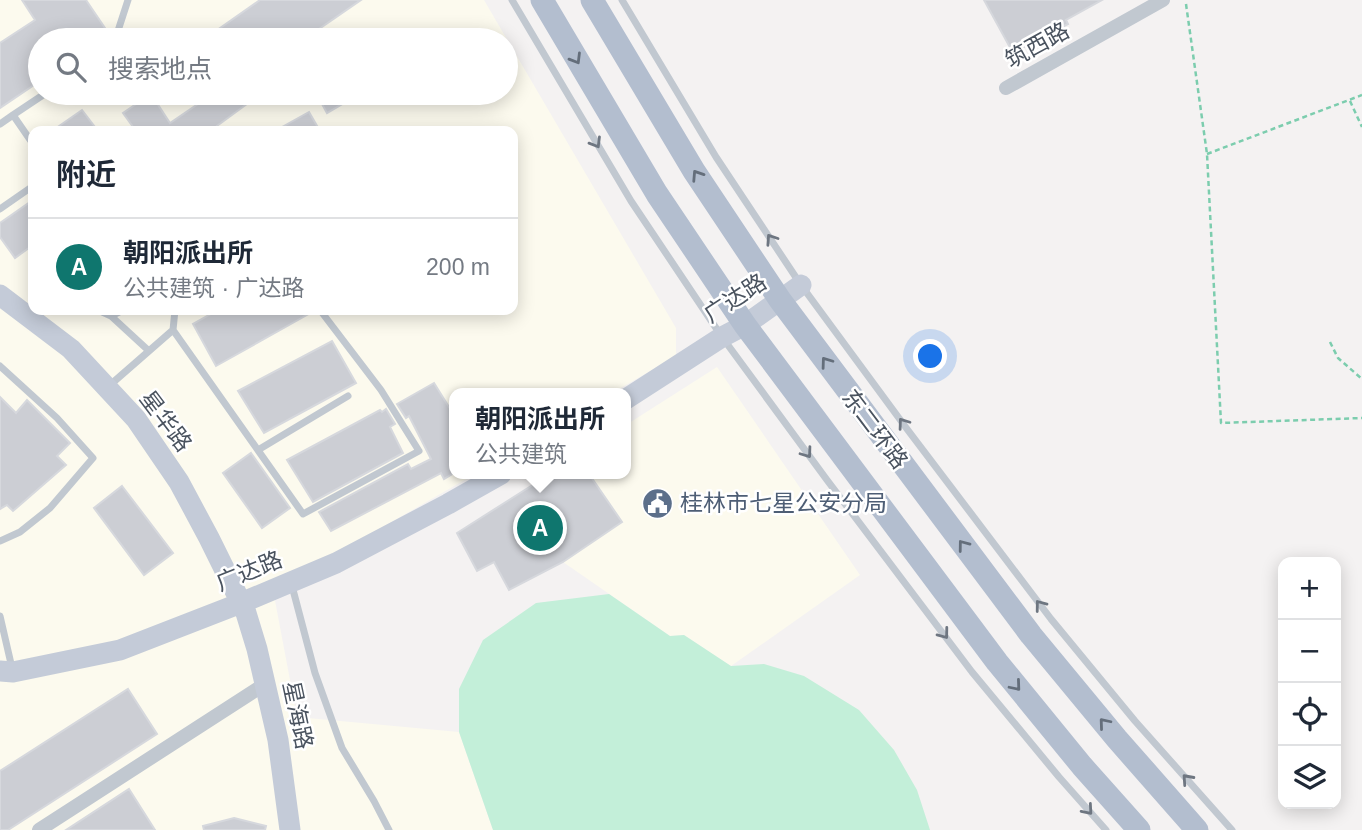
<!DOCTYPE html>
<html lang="zh">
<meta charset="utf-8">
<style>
body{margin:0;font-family:Arial,"Noto Sans SC",sans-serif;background:#f6f6f7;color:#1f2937}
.controls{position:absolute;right:21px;bottom:21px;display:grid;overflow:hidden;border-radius:14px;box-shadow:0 4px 18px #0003}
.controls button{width:63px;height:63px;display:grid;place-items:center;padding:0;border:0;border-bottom:2px solid #e0e1e3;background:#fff;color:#1f2937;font:35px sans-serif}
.you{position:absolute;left:931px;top:357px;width:24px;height:24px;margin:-18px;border:5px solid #fff;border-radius:50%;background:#1a73e8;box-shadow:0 0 0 10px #1a73e833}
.badge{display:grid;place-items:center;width:46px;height:46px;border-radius:50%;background:#0f766e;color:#fff;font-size:23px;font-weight:700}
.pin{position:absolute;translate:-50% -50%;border:4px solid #fff;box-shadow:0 2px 7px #0006}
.popup{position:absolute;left:449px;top:388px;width:182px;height:91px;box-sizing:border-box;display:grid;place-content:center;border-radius:14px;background:#fff;filter:drop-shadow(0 2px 5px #0005);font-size:23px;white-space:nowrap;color:#747a83}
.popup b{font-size:26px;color:#1f2937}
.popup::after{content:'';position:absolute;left:50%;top:100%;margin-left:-14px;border:14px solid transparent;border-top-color:#fff}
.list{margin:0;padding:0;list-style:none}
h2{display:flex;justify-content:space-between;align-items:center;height:91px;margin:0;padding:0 28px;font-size:30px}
h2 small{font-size:23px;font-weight:400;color:#747a83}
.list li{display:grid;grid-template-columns:46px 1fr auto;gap:21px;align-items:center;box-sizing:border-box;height:98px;padding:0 28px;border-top:2px solid #e0e1e3}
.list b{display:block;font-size:26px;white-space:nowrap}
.list p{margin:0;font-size:23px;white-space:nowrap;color:#747a83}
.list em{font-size:23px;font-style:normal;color:#747a83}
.icon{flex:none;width:38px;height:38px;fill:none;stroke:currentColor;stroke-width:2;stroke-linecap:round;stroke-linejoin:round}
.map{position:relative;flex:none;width:1362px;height:830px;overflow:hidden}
.search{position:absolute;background:#fff;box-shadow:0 4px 18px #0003;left:28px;top:28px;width:490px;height:77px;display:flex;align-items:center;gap:18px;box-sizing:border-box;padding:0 24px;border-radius:38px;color:#747a83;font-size:26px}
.panel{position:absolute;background:#fff;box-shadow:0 4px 18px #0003;left:28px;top:126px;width:490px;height:189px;border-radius:14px}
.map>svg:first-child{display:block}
.commercial{fill:#fcfaee;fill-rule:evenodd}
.green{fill:#c3efd9}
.building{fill:#ccced4;stroke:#d6d8dd;stroke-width:2}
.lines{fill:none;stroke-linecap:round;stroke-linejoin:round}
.path{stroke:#7ccdae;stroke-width:2.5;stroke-dasharray:5 3.5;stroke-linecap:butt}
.lane{stroke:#c1c8d0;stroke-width:7}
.street{stroke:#c1c8d0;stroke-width:14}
.secondary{stroke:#c4cbd8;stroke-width:21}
.primary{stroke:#b3becf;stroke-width:23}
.oneway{stroke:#646e7b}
.oneway2{stroke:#6e7681}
.labels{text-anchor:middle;stroke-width:5;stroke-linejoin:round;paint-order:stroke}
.street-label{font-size:23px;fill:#4a535f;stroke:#fff}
.service-label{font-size:23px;fill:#4e5e75;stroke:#fff;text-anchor:start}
</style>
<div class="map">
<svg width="1362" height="830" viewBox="0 0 1362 830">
<rect width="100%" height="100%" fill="#f4f2f2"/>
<path class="commercial" d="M 0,0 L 484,0 L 676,328 L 676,356 L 612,393 L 454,393 L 454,474 L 475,474 L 273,590 L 297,717 L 459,732 L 493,830 L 0,830 ZM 40,40 L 506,40 L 506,93 L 40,93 ZM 33,131 L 513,131 L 513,310 L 33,310 Z
M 717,367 L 860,575 L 731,666 L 684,635 L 670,636 L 563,562 L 509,590 L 494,562 L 477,571 L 457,533 L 550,474 L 626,474 L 626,425 Z"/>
<path class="green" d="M 609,594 L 670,636 L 684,635 L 731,666 L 764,664 L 804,676 L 859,710 L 894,750 L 917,790 L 930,830 L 493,830 L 459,732 L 459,689 L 483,640 L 536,603 Z"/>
<path class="building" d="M 22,0 L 86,0 L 109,34 L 100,40 L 40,40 L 40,81 L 0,108 L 0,43 L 35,20 Z
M 260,0 L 361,0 L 303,40 L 203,40 Z
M 984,0 L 1102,0 L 1066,20 L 1068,24 L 1013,53 Z
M 214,93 L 262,93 L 210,131 L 136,131 L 123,113 L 151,94 L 170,123 Z
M 316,93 L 361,93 L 327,113 Z
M 82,110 L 98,131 L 52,131 Z
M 309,112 L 320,131 L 275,131 Z
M 33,200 L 33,245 L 15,258 L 0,237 L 0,223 Z
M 218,310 L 314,310 L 314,311 L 216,366 L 193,324 Z
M 332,341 L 356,383 L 264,433 L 238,391 Z
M 434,383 L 454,415 L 454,473 L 444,479 L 441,473 L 331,531 L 319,512 L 408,464 L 411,469 L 431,459 L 409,416 L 406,418 L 397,404 Z
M 0,397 L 16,413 L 27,400 L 70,443 L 57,456 L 66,465 L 13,511 L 7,505 L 0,509 Z
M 386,409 L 395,424 L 390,427 L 403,453 L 313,502 L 287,460 L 380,410 L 382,412 Z
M 251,453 L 290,508 L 262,528 L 223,473 Z
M 550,474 L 589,474 L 622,522 L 563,562 L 509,590 L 494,562 L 477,571 L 457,533 Z
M 122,486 L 173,553 L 144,575 L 94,508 Z
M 128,689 L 157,734 L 8,830 L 0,830 L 0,771 Z
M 129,789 L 155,830 L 66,830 Z
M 234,818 L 266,826 L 265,830 L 204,830 L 203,826 Z"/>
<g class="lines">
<path class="path" d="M 1186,4 L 1207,154 L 1221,423 L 1362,418
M 1350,101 L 1362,127
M 1207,154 L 1362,95
M 1330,342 L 1338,358 L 1362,379"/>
<path class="lane" d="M 512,0 L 631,201 L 722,337 L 827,480 L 972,672 L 1059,777 L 1106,830
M 622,0 L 716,157 L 801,285 L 907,429 L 1051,619 L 1135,721 L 1232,830
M 115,40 L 128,0
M 0,124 L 13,115
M 33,144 L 13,115 L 46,93
M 0,209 L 33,186
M 98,310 L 111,316 L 149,351
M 175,310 L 173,330 L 303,514 L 419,451 L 381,390 L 320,310
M 111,316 L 123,310
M 0,366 L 57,418 L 93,458 L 50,508 L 20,532 L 0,541
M 110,385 L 173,330
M 258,450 L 348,396
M 292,586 L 315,673 L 342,748 L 374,801 L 389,830
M 0,616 L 12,668"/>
<path class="street" d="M 1006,88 L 1163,0
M 39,830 L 265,684"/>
<path class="secondary" d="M 0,295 L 71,349 L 136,419 L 179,482 L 209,538 L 246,613 L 257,649 L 278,740 L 290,830
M 626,399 L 722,337 L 745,325 L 801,285
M 0,671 L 13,672 L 120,650 L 241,603 L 336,563 L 448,504 L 501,474"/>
<path class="primary" d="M 542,0 L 657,194 L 745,325 L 997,662 L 1082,766 L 1139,830
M 592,0 L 694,171 L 780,300 L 1031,635 L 1117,739 L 1197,830"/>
</g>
<defs><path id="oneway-chevron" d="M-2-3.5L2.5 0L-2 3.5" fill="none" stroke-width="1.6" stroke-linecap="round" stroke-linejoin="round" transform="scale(1.75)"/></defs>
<g class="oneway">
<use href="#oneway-chevron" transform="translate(576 59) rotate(59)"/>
<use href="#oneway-chevron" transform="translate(697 175) rotate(-123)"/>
<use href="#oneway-chevron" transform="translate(826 362) rotate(-126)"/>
<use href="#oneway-chevron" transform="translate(963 545) rotate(-127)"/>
<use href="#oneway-chevron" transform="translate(1016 686) rotate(50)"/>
<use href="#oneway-chevron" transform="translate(1104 723) rotate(-130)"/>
</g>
<g class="oneway2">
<use href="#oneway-chevron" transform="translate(596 143) rotate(59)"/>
<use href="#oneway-chevron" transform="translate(771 239) rotate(-124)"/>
<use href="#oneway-chevron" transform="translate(903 423) rotate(-126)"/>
<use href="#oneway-chevron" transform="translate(807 453) rotate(54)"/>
<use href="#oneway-chevron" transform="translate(1040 605) rotate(-127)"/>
<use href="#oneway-chevron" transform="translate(944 634) rotate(53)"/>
<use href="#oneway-chevron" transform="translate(1187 779) rotate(-132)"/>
<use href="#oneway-chevron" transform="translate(1088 810) rotate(49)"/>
</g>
<defs>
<symbol id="civic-disc" viewBox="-11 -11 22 22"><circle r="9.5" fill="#5c6f8a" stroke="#fff"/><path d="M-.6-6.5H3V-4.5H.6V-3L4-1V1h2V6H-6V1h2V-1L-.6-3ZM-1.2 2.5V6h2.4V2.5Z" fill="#fff"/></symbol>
</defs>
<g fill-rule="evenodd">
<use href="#civic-disc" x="640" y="486" width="35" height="35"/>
</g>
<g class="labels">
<g class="street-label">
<text transform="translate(1037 45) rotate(-29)" y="8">筑西路</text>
<text transform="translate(735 298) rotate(-33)" y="8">广达路</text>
<text transform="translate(166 421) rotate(53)" y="8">星华路</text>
<text transform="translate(875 429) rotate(53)" y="8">东二环路</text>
<text transform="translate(249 571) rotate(-22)" y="8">广达路</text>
<text transform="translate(298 715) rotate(78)" y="8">星海路</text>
</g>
<g class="service-label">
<text x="680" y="511">桂林市七星公安分局</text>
</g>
</g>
</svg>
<div class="controls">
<button>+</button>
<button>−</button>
<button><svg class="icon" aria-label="locate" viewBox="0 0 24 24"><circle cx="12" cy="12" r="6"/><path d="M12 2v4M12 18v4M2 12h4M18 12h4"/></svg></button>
<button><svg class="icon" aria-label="layers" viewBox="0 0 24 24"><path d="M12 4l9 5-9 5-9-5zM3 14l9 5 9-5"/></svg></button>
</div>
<div class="you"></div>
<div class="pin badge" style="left:540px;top:528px">A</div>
<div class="popup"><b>朝阳派出所</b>公共建筑</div>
<div class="search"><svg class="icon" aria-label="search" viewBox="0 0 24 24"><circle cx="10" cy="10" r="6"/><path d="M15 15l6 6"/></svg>搜索地点</div>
<section class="panel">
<h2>附近<small></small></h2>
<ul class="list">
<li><span class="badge">A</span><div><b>朝阳派出所</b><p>公共建筑 · 广达路</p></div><em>200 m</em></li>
</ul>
</section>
</div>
